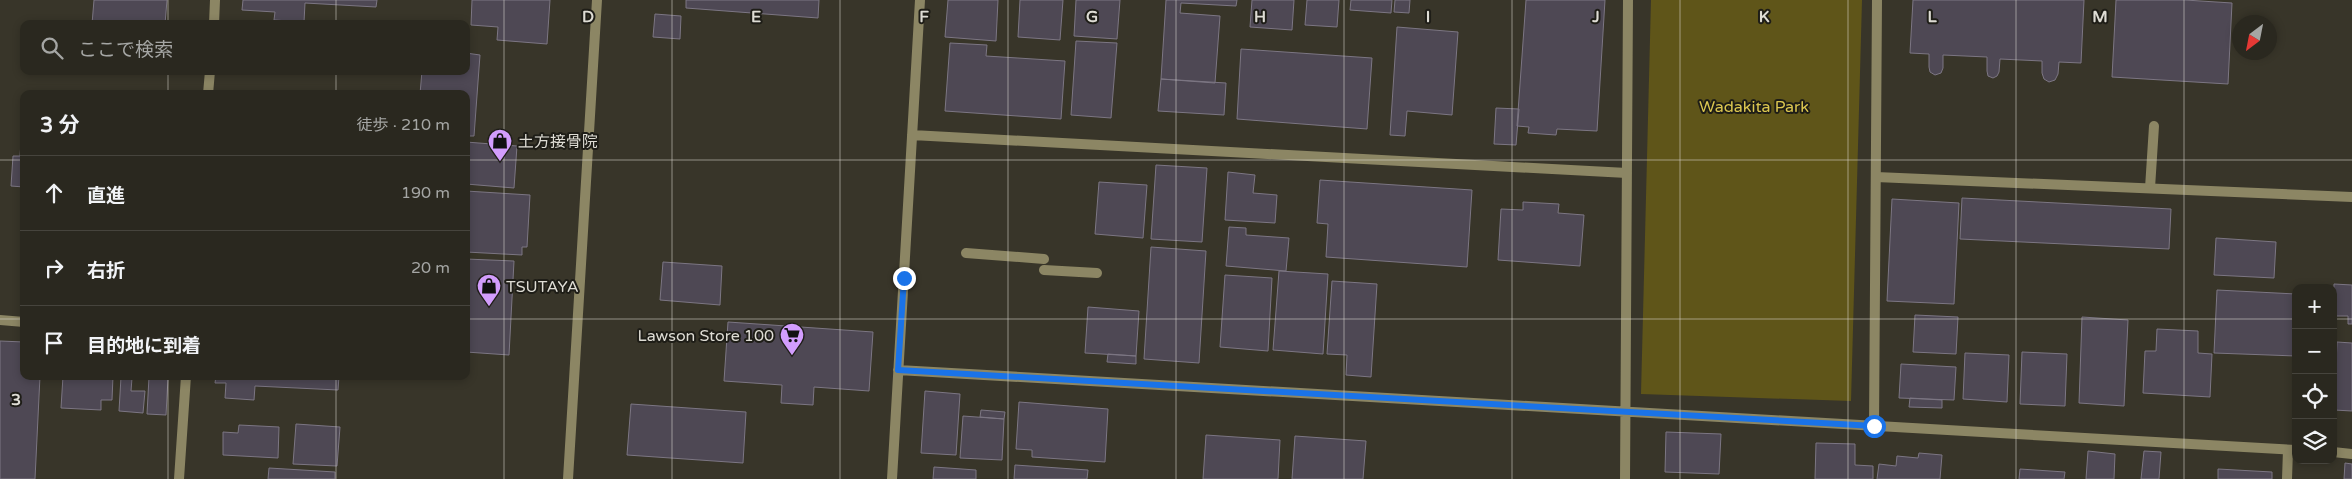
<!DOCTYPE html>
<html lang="ja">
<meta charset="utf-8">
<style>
body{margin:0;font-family:"Varela Round","Noto Sans JP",sans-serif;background:#36342c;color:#f1f3f6}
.controls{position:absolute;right:15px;bottom:15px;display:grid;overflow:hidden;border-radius:10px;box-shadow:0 2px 8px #0003}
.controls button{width:45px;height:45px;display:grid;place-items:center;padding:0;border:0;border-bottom:1px solid #46443d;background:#2a281f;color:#f1f3f6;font:25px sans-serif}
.compass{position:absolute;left:2232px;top:15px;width:45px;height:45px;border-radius:50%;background:#2a281f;box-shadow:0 2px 8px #0003;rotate:212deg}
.stop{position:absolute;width:15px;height:15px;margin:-11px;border:4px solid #1a73e8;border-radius:50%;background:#fff}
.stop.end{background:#1a73e8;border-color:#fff;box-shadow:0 1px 5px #0008}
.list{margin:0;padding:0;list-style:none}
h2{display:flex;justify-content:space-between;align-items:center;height:65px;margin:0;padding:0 20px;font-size:21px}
h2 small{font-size:16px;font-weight:400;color:#a5a6a4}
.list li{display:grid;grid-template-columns:32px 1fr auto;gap:15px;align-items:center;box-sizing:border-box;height:75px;padding:0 20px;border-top:1px solid #46443d}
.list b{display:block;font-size:19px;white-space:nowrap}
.list em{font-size:16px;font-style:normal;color:#a5a6a4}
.icon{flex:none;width:28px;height:28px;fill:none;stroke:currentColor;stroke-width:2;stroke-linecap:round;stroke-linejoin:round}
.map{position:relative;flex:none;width:2352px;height:479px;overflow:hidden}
.search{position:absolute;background:#2a281f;box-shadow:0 2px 8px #0003;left:20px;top:20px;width:450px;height:55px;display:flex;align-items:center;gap:12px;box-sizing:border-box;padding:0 18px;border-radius:10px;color:#a5a6a4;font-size:19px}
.panel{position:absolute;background:#2a281f;box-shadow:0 2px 8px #0003;left:20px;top:90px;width:450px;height:290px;border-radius:10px}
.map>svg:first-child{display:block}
.green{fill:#5f5519}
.building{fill:#4e4854;stroke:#7c7683}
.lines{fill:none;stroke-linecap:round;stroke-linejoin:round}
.service{stroke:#8c8664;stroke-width:10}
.minor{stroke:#8c8664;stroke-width:10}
.tertiary{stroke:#8c8664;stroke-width:10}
.route{stroke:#1a73e8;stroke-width:6}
.grid{fill:none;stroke:#dedcd4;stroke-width:1;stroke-opacity:0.55}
.labels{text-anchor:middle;stroke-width:4;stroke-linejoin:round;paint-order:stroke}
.park-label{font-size:16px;fill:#dcc750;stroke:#1e1d17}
.poi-label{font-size:16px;fill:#dedcd4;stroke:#1e1d17;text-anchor:start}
.grid-label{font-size:16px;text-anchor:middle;font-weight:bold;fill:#dedcd4;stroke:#1e1d17;stroke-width:4;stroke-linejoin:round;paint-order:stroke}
</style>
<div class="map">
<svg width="2352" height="479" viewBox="0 0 2352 479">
<rect width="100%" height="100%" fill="#383529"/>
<path class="green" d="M 1651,0 L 1862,0 L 1851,401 L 1641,394 Z"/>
<path class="building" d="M 94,0 L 167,0 L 165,24 L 92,24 Z
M 243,0 L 377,0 L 376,7 L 305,3 L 304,22 L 274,20 L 275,12 L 242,10 Z
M 472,0 L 550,0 L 547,44 L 497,40 L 498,27 L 471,25 Z
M 686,0 L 819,0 L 818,18 L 686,8 Z
M 948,0 L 998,0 L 996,41 L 945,37 Z
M 1020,0 L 1063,0 L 1060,40 L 1018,37 Z
M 1076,0 L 1120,0 L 1117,39 L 1074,36 Z
M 1166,0 L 1237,0 L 1236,6 L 1181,3 L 1180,13 L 1220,16 L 1215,83 L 1161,79 Z
M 1252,0 L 1294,0 L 1292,30 L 1250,27 Z
M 1307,0 L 1339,0 L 1337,27 L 1305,25 Z
M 1351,0 L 1392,0 L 1391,13 L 1350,10 Z
M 1395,0 L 1410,0 L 1409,13 L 1394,12 Z
M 1526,0 L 1605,0 L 1597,131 L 1557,129 L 1556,135 L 1528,133 L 1529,127 L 1517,126 Z
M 1913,0 L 2084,0 L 2081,63 L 2059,62 L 2058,74 L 2055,80 L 2049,82 L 2044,79 L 2042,73 L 2042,61 L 2000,59 L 1999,72 L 1997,76 L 1993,78 L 1988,76 L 1987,71 L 1987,57 L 1943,55 L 1943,68 L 1941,73 L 1935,75 L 1930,72 L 1929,67 L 1929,54 L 1910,53 Z
M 2116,0 L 2185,0 L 2232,3 L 2228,84 L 2112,77 Z
M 655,14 L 681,16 L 680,39 L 653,37 Z
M 1397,27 L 1458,32 L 1452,115 L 1407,111 L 1405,136 L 1390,135 Z
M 1076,41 L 1117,43 L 1111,118 L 1071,115 Z
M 950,43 L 987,45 L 986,56 L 1065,61 L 1061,119 L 945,111 Z
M 1241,49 L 1372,58 L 1367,129 L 1237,119 Z
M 466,53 L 480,55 L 474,136 L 466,136 L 466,94 L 420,94 L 422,71 L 466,71 Z
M 1161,79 L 1226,83 L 1224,115 L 1158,111 Z
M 1496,108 L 1519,109 L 1516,145 L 1494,144 Z
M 23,115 L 24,187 L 11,186 L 13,156 L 20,156 Z
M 466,142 L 517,146 L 514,188 L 466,184 Z
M 1156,165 L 1207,168 L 1202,242 L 1151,239 Z
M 1228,172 L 1255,175 L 1253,193 L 1277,195 L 1275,223 L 1225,220 Z
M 1320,180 L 1472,190 L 1467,267 L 1326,257 L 1328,224 L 1317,223 Z
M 1099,182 L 1147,185 L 1143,238 L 1095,234 Z
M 466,191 L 530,195 L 527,247 L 522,247 L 522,255 L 466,252 Z
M 1962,198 L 2171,209 L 2169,249 L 1960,239 Z
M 1892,199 L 1959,203 L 1954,304 L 1887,301 Z
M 1523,202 L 1559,204 L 1558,213 L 1584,215 L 1580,266 L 1498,260 L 1501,209 L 1523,210 Z
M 1229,227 L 1246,228 L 1246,235 L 1289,238 L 1286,271 L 1226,266 Z
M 2216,238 L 2276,242 L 2274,278 L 2214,275 Z
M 1151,247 L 1206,251 L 1199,363 L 1144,359 Z
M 466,259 L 514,261 L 509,355 L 466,352 Z
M 663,262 L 722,266 L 720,305 L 660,300 Z
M 1279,271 L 1328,274 L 1323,354 L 1273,350 Z
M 1225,275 L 1272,278 L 1268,351 L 1220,347 Z
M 1332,281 L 1377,284 L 1371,377 L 1346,375 L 1347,355 L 1327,354 Z
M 2334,284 L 2352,285 L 2352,324 L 2348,324 L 2348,316 L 2333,316 Z
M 2217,290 L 2296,294 L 2296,356 L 2214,353 Z
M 1088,307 L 1139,311 L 1136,356 L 1085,353 Z
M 1915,315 L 1958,317 L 1956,354 L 1913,352 Z
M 2082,317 L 2128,320 L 2124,406 L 2079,403 Z
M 728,322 L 873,332 L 869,391 L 814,387 L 813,405 L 781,403 L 782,385 L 724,381 Z
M 2157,329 L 2198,331 L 2198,353 L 2212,354 L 2210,397 L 2143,393 L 2145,351 L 2156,351 Z
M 0,341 L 24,342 L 24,376 L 40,376 L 35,479 L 0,479 Z
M 2337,342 L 2352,343 L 2352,411 L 2334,410 Z
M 2022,352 L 2067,354 L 2065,406 L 2020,404 Z
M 1965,353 L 2009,355 L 2007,402 L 1963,399 Z
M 1108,354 L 1136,356 L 1136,364 L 1107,362 Z
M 1901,364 L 1956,367 L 1954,400 L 1899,398 Z
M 63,376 L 113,376 L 112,400 L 101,400 L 101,410 L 61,408 Z
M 216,376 L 339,376 L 338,390 L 255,386 L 254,400 L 225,398 L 226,383 L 215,383 Z
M 121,377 L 132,378 L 131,391 L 145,391 L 143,413 L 119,411 Z
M 149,377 L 168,378 L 166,415 L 147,414 Z
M 925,391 L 960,394 L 956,455 L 921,453 Z
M 1910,398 L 1942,400 L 1942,408 L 1909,407 Z
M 1019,402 L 1108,409 L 1105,462 L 1032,457 L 1032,450 L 1016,449 Z
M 631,404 L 746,412 L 743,463 L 627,455 Z
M 981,410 L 1005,412 L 1004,419 L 980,417 Z
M 963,416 L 1004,419 L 1002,460 L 960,458 Z
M 296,424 L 340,427 L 337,466 L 293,464 Z
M 239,425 L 279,427 L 278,458 L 223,455 L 223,432 L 238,433 Z
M 1666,432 L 1721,434 L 1719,474 L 1665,472 Z
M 1206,435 L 1280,440 L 1278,479 L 1203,479 Z
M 1295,436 L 1366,441 L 1363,479 L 1292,479 Z
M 1816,443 L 1855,444 L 1855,465 L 1873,466 L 1873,479 L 1815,479 Z
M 2088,451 L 2115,454 L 2114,479 L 2086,479 Z
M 2144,451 L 2161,452 L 2159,479 L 2141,479 Z
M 1919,453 L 1942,455 L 1940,479 L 1877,479 L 1879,464 L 1896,466 L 1897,456 L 1918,458 Z
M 2345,463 L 2352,464 L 2352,479 L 2344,479 Z
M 1015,465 L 1088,470 L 1087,479 L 1014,479 Z
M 934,467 L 976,470 L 976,479 L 933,479 Z
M 269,468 L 335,472 L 335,479 L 268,479 Z
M 2020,469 L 2065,472 L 2064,479 L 2019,479 Z
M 2218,469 L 2272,472 L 2272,479 L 2218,479 Z"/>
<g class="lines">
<path class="service" d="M 2150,188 L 2154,126
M 966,253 L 1044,259
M 1044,270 L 1097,273"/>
<path class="minor" d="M 214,24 L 215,0
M 208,94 L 210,71
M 912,135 L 1627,173
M 1876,177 L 2352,197
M 0,320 L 24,322
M 898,370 L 2296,450
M 1874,427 L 1877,0
M 2333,452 L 2352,454
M 179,479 L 186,376
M 892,479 L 920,0
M 1625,479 L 1628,0
M 2287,479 L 2288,450"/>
<path class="tertiary" d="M 568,479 L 597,0"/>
</g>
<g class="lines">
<path class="route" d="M 904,278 L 898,370 L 1874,426"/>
</g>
<path class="grid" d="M 168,0 L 168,24M 336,0 L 336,24M 504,0 L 504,479M 672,0 L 672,479M 840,0 L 840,479M 1008,0 L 1008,479M 1176,0 L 1176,479M 1344,0 L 1344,479M 1512,0 L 1512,479M 1680,0 L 1680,479M 1848,0 L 1848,479M 2016,0 L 2016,479M 2184,0 L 2184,479M 168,71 L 168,94M 336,71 L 336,94M 0,160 L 24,160M 466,160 L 2352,160M 0,319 L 24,319M 466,319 L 2296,319M 2333,319 L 2352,319M 168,376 L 168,479M 336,376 L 336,479"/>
<defs>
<symbol id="shop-pin" viewBox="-11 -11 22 30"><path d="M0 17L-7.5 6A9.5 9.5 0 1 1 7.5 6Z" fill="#d29dfd" stroke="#1e1d17"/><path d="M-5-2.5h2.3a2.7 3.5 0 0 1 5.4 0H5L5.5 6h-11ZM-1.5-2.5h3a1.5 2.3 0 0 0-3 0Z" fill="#111"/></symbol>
<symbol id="supermarket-pin" viewBox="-11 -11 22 30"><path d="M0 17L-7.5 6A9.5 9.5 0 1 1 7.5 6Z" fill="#d29dfd" stroke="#1e1d17"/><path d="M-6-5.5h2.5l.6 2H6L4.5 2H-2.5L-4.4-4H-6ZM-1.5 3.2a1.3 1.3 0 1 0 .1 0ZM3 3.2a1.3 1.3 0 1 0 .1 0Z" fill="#111"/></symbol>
</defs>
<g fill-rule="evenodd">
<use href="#shop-pin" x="486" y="127" width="28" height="38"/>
<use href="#shop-pin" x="475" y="272" width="28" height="38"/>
<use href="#supermarket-pin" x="778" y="321" width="28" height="38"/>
</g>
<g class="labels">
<g class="park-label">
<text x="1754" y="112">Wadakita Park</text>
</g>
<g class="poi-label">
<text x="518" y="147">土方接骨院</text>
<text x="506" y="292">TSUTAYA</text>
<text x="774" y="341" text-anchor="end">Lawson Store 100</text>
</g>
</g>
<g class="grid-label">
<text x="588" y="22">D</text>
<text x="756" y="22">E</text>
<text x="924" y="22">F</text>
<text x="1092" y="22">G</text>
<text x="1260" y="22">H</text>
<text x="1428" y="22">I</text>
<text x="1596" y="22">J</text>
<text x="1764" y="22">K</text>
<text x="1932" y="22">L</text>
<text x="2100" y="22">M</text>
<text x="16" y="405">3</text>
</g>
</svg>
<div class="controls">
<button>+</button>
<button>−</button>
<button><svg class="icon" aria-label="locate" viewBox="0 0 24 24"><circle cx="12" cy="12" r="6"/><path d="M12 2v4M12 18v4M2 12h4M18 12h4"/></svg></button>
<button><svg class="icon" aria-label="layers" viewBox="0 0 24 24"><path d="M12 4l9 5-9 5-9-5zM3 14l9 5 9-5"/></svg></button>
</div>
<svg class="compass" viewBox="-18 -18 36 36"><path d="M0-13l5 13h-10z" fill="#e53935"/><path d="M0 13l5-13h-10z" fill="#a5a6a4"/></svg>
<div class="stop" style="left:1874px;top:426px"></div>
<div class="stop end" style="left:904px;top:278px"></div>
<div class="search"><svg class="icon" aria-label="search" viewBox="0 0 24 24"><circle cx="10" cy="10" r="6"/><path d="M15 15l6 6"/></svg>ここで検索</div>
<section class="panel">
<h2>3 分<small>徒歩 · 210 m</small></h2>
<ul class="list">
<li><svg class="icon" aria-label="ahead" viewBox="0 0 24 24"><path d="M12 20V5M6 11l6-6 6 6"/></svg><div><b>直進</b></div><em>190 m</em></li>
<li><svg class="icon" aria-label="right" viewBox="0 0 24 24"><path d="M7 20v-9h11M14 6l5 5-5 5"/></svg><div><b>右折</b></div><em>20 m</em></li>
<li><svg class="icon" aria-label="arrive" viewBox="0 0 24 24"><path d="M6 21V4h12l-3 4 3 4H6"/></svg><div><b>目的地に到着</b></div></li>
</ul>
</section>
</div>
